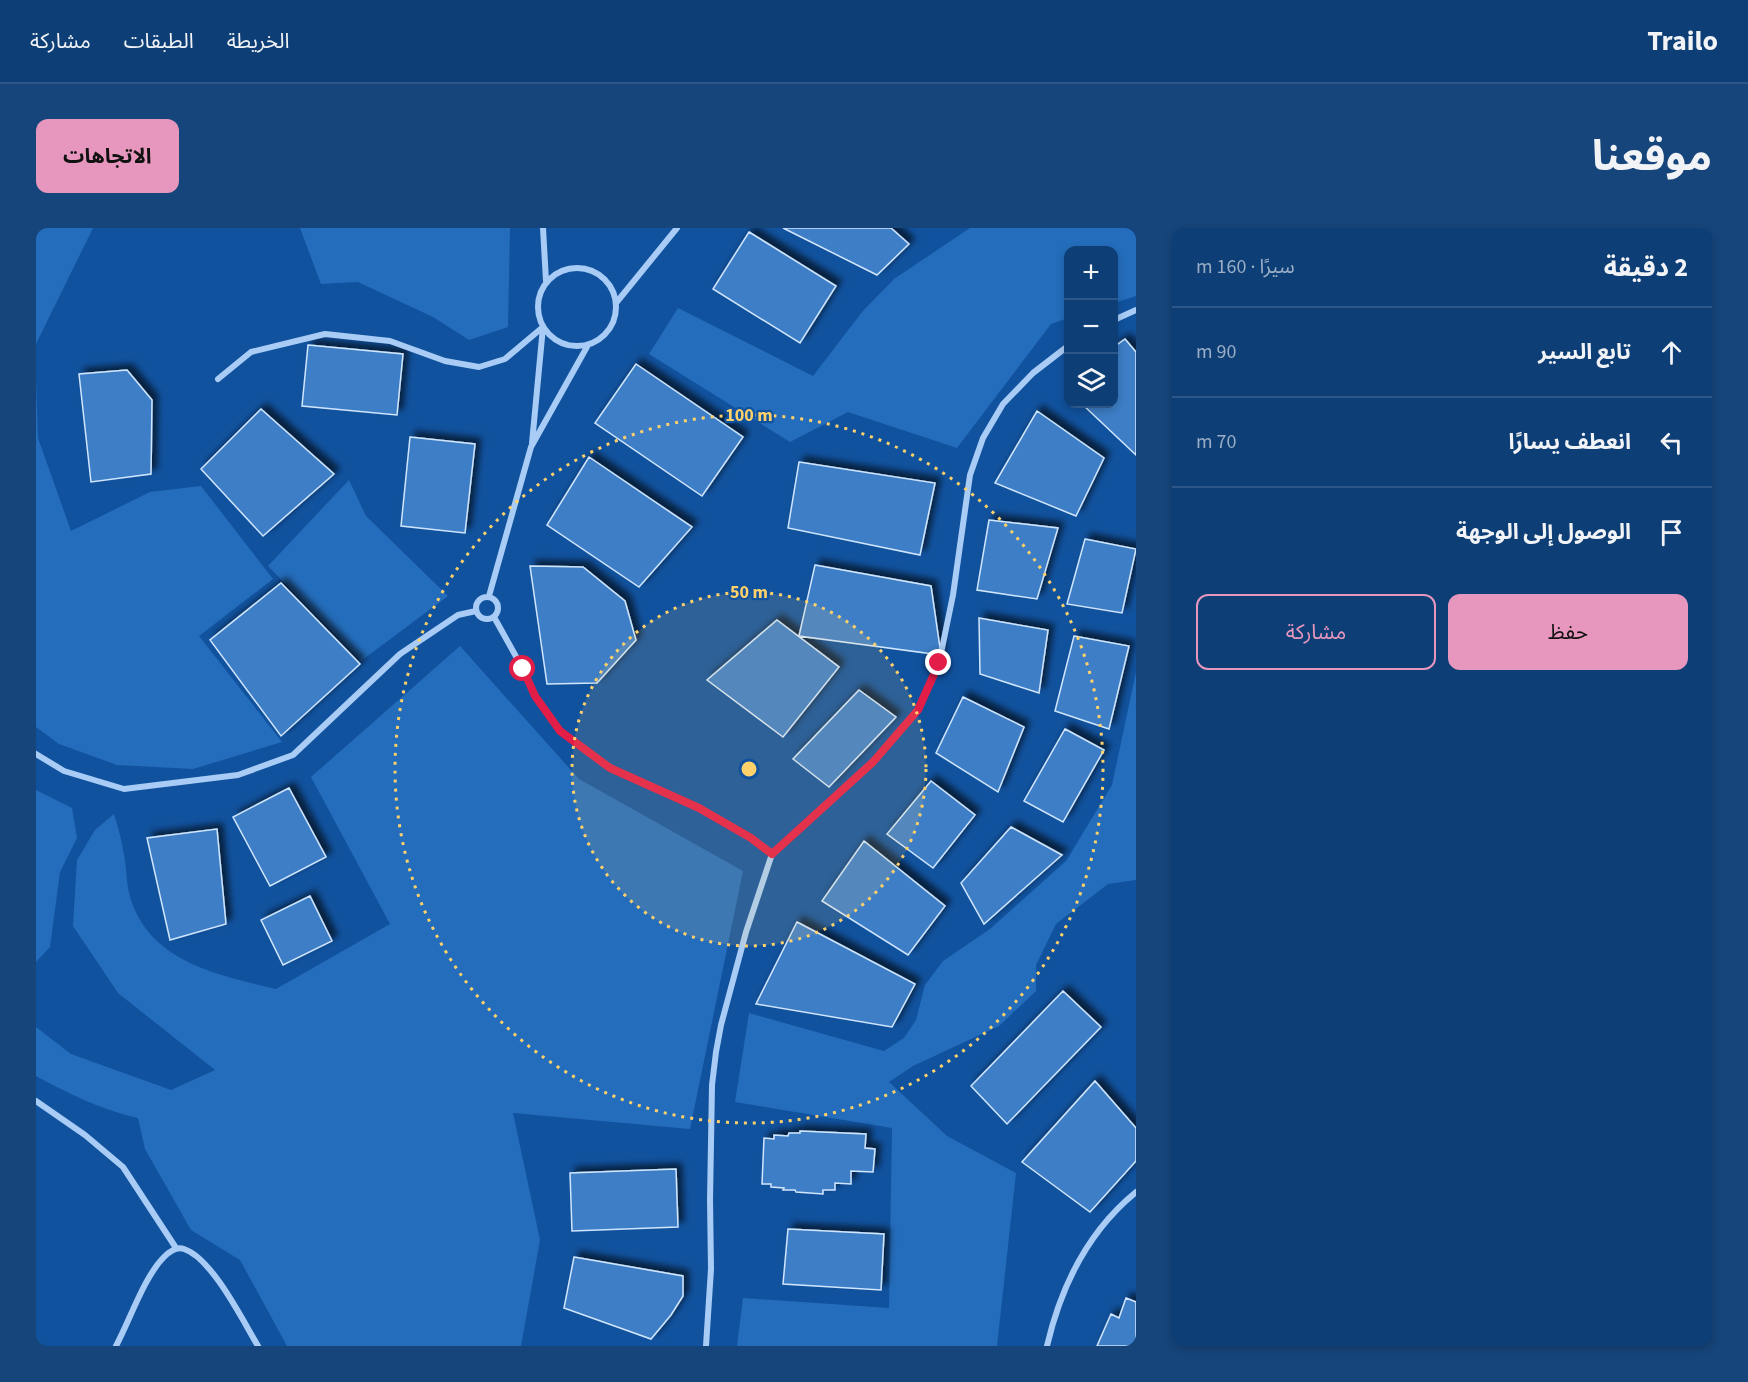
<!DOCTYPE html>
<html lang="ar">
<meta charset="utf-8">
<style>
body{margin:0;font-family:"Source Sans 3","Noto Sans Arabic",sans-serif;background:#16457b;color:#f1f3f6;direction:rtl}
.controls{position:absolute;right:18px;top:18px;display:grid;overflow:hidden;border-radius:12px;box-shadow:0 3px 9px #0003}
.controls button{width:54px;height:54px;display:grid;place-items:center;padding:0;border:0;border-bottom:2px solid #2d5788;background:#0d3e76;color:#f1f3f6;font:30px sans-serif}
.stop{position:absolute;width:18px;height:18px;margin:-14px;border:4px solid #e11d48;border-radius:50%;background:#fff}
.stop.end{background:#e11d48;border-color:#fff;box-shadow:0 2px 6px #0008}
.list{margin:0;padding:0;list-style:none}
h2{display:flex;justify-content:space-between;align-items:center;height:78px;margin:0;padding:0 24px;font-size:26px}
h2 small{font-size:20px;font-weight:400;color:#9aaec5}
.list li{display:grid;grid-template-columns:39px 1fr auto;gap:18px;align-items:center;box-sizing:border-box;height:90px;padding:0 24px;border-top:2px solid #2d5788}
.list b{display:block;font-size:22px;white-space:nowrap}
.list em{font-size:20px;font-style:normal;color:#9aaec5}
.actions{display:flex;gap:12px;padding:18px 24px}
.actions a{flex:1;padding:14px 0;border:2px solid #e797bd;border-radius:12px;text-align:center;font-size:21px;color:#e797bd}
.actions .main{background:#e797bd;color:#111}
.icon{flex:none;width:33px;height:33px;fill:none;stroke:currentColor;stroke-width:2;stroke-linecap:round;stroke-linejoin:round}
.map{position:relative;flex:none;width:1100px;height:1118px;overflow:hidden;direction:ltr;border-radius:12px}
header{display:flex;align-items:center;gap:36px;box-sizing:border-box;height:84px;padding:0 30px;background:#0d3e76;border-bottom:2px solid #2d5788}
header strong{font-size:28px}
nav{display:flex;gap:33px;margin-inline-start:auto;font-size:21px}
.intro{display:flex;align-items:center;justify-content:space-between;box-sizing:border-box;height:144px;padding:0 36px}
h1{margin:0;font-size:42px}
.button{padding:15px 27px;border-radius:12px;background:#e797bd;color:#111;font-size:21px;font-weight:700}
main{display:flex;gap:36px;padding:0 36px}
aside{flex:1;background:#0d3e76;border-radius:12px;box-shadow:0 3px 9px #0003}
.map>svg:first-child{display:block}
.green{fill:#246dbc}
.building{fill:#3e7ec6;stroke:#d0e6fe;stroke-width:1.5;filter:url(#shadow)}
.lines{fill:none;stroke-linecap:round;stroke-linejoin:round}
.street{stroke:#a8ccf5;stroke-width:6}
.route{stroke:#e11d48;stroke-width:8}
.ring{fill:none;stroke:#ffd16b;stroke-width:3;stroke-dasharray:3 6}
.centre{fill:#ffd16b;stroke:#11529e;stroke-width:3}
.ring-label{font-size:18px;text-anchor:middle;font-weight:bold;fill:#ffd16b;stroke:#11529e;stroke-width:4.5;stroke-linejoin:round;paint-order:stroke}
</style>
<header>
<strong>Trailo</strong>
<nav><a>الخريطة</a><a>الطبقات</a><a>مشاركة</a></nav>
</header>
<div class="intro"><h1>موقعنا</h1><a class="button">الاتجاهات</a></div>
<main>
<aside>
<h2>2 دقيقة<small>سيرًا · 160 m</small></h2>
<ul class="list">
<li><svg class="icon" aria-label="ahead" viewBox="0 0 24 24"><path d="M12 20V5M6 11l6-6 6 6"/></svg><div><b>تابع السير</b></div><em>90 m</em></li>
<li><svg class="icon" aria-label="left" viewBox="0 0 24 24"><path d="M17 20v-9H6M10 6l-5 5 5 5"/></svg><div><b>انعطف يسارًا</b></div><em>70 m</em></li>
<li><svg class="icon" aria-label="arrive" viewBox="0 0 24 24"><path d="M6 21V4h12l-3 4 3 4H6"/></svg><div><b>الوصول إلى الوجهة</b></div></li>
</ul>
<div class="actions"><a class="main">حفظ</a><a>مشاركة</a></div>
</aside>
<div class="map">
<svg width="1100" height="1118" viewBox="0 0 1100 1118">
<defs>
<filter id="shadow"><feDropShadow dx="5.5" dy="-5.5" stdDeviation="3" flood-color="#0009"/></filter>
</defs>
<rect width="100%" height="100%" fill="#11529e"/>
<path class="green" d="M 0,0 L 57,0 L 0,116 Z
M 264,0 L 474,0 L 472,99 L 433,112 L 397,89 L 322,54 L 285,56 Z
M 934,0 L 1100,0 L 1100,68 L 1078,75 L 1078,22 L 1032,22 L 1032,90 L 1015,96 L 921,220 L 812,184 L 754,214 L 613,126 L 642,80 L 777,148 L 826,84 L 858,51 Z
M 0,153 L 2,210 L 35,303 L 114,264 L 165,258 L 237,351 L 163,408 L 246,514 L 157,541 L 81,537 L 23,516 L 0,499 Z
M 313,252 L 330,288 L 412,368 L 325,433 L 232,338 Z
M 424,418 L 543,551 L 707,643 L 654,901 L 477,885 L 504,1012 L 485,1118 L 251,1118 L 204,1032 L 155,1002 L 109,921 L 102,890 C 66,882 33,866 0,848 L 0,799 L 35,826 L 135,862 L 179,842 L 82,765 L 37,698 L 41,632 L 59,602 L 78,586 C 82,600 86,613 88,627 C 91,641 90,658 95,672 C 116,735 183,747 240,761 L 354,696 L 275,549 Z
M 1100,444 L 1100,652 L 1072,656 L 1020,696 L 1000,737 L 1000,763 L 963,798 L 877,838 L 853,854 L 911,908 L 980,945 L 961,1118 L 701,1118 L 707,1070 L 853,1080 L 856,900 L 699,874 L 713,785 L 848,823 L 868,810 L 880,792 L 889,757 L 907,733 L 954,701 L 1030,633 L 1076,557 Z
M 0,562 L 36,580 L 41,610 L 24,644 L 14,719 L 0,734 Z"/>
<path class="building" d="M 747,0 L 855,0 L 873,16 L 841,47 Z
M 713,4 L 800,58 L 764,115 L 677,61 Z
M 1089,111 L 1100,124 L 1100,227 L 1046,176 L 1078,176 L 1078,119 Z
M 272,117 L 367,126 L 361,187 L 266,178 Z
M 600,136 L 707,209 L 666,268 L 559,195 Z
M 91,142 L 116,172 L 115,246 L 55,254 L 43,146 Z
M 225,181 L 298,246 L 227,308 L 165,241 Z
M 1001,183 L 1068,230 L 1040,288 L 959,255 Z
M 374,209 L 439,216 L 429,305 L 365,298 Z
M 553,229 L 656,299 L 603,359 L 511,297 Z
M 763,234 L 899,255 L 884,327 L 752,300 Z
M 953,292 L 1022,300 L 1001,371 L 941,362 Z
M 1049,311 L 1100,321 L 1086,385 L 1031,376 Z
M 779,337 L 895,358 L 905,427 L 763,408 Z
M 494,338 L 547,339 L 589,373 L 600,412 L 561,455 L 511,456 Z
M 245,355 L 324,436 L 245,508 L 174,412 Z
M 943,390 L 1012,402 L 1003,465 L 944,446 Z
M 741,392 L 803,439 L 747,509 L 671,452 Z
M 1038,408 L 1093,418 L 1073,501 L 1019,483 Z
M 823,462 L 860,489 L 793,559 L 757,531 Z
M 927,469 L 988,499 L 962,564 L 900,525 Z
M 1029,501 L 1068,522 L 1027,594 L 988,573 Z
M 895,553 L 939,587 L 897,640 L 851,606 Z
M 253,560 L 290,629 L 234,658 L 197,589 Z
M 975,599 L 1026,627 L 948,696 L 925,655 Z
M 181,601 L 190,696 L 134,712 L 111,610 Z
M 828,613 L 909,678 L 872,727 L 786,673 Z
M 274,668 L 296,713 L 247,737 L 225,692 Z
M 761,694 L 879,756 L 856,799 L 720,776 Z
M 1027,763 L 1065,799 L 971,896 L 935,858 Z
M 1059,853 L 1100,900 L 1100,933 L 1054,984 L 986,934 Z
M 764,903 L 830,906 L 829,920 L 839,921 L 837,944 L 815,943 L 815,956 L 799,955 L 799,962 L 787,962 L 787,966 L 760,964 L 759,962 L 747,962 L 748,960 L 735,959 L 735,956 L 726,956 L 728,910 L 738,911 L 738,907 L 752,908 L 753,905 L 764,905 Z
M 640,941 L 642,999 L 536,1003 L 534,945 Z
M 752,1001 L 848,1006 L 845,1062 L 747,1056 Z
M 538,1029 L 647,1048 L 647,1068 L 635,1087 L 615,1111 L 528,1080 Z
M 1090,1070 L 1100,1074 L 1100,1118 L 1061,1118 L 1075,1086 L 1083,1090 Z"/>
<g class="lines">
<path class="street" d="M 507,0 L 510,53
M502 79a39 39 0 1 1 78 0a39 39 0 1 1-78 0Z
M 580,75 L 641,0
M 1078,92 L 1100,82
M 182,151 L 215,124 L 289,106 L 354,113 L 409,133 L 443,139 L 469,131 L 507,99
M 496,215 L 507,99
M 453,368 L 495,219 L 552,117
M440 380a11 11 0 1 1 22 0a11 11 0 1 1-22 0Z
M 458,389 L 487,441 L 499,468 L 524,503 L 575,540 L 663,580 L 715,610 L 736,626
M 0,526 L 28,543 L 88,561 L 202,547 L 257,527 L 364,426 L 422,387 L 440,383
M 0,873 L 49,907 L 87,939 L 140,1020
M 80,1118 C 94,1092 108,1049 128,1029 C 133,1024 140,1018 148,1021 C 176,1030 207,1093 222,1118
M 670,1118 L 675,1041 L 674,972 L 676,857 L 680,824 L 685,797 L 710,704 L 736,626 L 837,534 L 882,482 L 903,435 L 917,367 L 934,247 L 947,210 L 967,176 L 997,145 L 1032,118
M 1011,1118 C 1025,1058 1051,1004 1100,964"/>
</g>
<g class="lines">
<path class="route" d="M 487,441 L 499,468 L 524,503 L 574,540 L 663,580 L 715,610 L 736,626 L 837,534 L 882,482 L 903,435"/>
</g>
<circle cx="713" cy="541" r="177" fill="#ffd16b" fill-opacity=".12"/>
<g class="ring">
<circle cx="713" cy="541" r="177"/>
<circle cx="713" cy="541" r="354"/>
</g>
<circle cx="713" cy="541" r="9" class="centre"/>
<g class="ring-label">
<text x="713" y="193">100 m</text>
<text x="713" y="370">50 m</text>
</g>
</svg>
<div class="controls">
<button>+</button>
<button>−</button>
<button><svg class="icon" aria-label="layers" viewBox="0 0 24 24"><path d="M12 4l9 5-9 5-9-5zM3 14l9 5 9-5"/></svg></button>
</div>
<div class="stop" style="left:487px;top:441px"></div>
<div class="stop end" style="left:903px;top:435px"></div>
</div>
</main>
